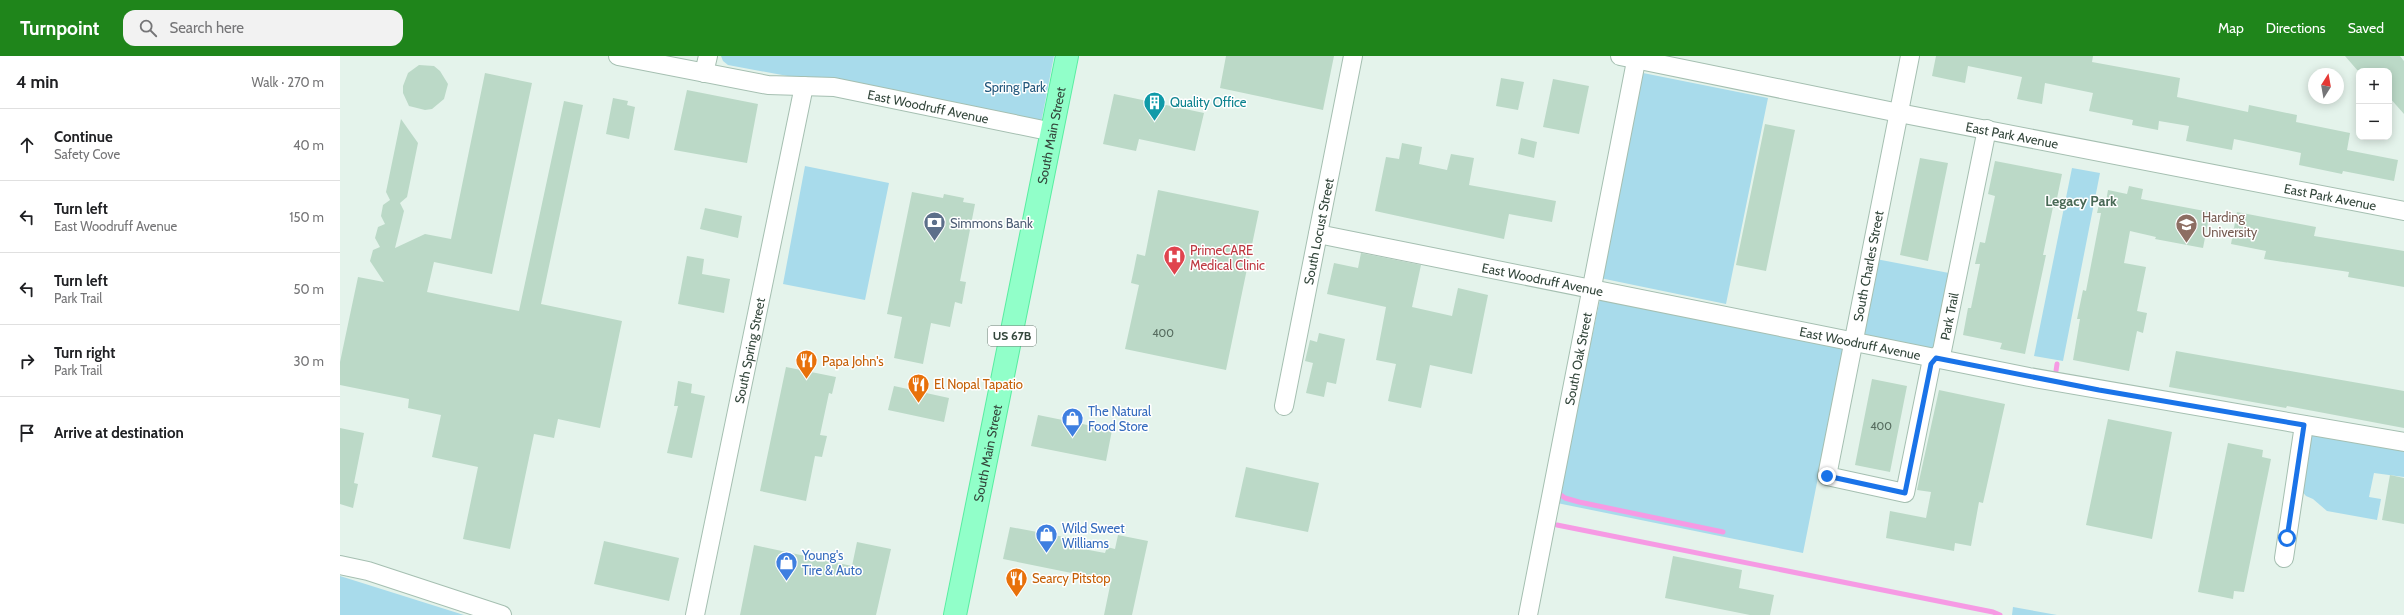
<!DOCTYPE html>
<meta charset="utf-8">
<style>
body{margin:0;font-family:Cabin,sans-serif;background:#f2f2f2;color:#202124}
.controls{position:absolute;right:12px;top:12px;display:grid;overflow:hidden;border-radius:8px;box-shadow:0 2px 10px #0003}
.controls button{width:36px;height:36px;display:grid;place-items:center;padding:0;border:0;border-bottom:1px solid #e0e0e0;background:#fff;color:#202124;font:20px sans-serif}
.compass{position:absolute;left:1968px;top:12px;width:36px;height:36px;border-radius:50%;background:#fff;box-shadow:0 2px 10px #0003;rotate:11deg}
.stop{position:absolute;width:12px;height:12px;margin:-9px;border:3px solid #1a73e8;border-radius:50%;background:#fff}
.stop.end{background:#1a73e8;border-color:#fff;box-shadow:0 1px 4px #0008}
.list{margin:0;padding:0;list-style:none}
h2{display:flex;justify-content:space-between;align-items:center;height:52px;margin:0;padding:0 16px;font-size:17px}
h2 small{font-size:13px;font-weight:400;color:#757577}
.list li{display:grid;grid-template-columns:26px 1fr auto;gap:12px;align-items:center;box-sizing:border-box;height:72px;padding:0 16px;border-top:1px solid #e0e0e0}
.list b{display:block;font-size:15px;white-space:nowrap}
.list p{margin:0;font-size:13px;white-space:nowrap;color:#757577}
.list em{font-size:13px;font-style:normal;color:#757577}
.icon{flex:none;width:22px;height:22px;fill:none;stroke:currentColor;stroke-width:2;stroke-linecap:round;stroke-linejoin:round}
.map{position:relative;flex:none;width:2064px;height:559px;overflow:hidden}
header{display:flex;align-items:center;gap:24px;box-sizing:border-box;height:56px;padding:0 20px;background:#1f851b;color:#fff}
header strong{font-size:19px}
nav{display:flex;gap:22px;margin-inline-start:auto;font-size:14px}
.search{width:280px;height:36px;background:#f2f2f2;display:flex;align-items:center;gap:10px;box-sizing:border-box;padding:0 14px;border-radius:12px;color:#757577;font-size:15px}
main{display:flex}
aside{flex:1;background:#fff}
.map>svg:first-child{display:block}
.green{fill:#a8dbeb}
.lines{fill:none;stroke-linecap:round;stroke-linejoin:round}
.stream{stroke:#f69ae4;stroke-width:5}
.building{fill:#bbd9c7}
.minor-casing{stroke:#a5bfb1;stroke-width:20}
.major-casing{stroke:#58eda1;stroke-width:24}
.minor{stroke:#fff;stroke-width:18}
.major{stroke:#91ffc9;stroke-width:22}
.route{stroke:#1a73e8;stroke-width:5}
.labels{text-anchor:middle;stroke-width:3;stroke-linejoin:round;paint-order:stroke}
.number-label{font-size:11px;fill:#556b5e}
.shield{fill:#fff;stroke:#707e76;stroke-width:1}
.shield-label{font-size:12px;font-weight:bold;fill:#33463b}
.park-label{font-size:13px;fill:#22577c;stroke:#fff}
.culture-label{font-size:13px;fill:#0d838f;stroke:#fff;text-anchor:start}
.street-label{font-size:13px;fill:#33463b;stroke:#fff}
.education-label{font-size:13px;fill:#785e54;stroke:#fff;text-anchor:start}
.service-label{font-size:13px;fill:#4e5e75;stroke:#fff;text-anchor:start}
.health-label{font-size:13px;fill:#be3a42;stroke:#fff;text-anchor:start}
.food-label{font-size:13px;fill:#c56008;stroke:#fff;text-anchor:start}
.shop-label{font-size:13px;fill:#366cbe;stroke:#fff;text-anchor:start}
.neighbourhood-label{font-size:14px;font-weight:bold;fill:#496956;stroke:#fff}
</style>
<header>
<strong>Turnpoint</strong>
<div class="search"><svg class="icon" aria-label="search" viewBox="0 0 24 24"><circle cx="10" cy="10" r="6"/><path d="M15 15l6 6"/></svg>Search here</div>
<nav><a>Map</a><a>Directions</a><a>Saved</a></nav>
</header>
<main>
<aside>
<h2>4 min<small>Walk · 270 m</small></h2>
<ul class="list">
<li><svg class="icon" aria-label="ahead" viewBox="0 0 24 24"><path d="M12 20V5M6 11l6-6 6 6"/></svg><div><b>Continue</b><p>Safety Cove</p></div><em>40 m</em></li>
<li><svg class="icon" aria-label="left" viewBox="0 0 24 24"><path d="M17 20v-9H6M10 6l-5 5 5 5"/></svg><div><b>Turn left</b><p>East Woodruff Avenue</p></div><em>150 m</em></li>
<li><svg class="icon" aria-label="left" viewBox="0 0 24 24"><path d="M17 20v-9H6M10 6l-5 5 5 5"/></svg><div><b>Turn left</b><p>Park Trail</p></div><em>50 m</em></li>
<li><svg class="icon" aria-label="right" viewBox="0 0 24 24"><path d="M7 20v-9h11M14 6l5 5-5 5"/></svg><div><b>Turn right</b><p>Park Trail</p></div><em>30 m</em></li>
<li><svg class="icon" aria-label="arrive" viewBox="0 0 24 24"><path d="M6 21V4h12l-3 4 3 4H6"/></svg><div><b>Arrive at destination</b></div></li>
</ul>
</aside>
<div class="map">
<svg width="2064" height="559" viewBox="0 0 2064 559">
<rect width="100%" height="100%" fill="#e4f3eb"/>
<path class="green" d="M 381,0 L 714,0 L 701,67 L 388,9 L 383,5 Z
M 1303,17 L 1428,42 L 1386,248 L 1260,222 Z
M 465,110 L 549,127 L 525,244 L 443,228 Z
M 1732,112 L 1760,117 L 1723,305 L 1694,300 Z
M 1536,203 L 1609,217 L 1594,293 L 1521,279 Z
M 1260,243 L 1504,291 L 1463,497 L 1217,447 Z
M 1970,376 L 2064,393 L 2064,421 L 2034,417 L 2029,441 L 2041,443 L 2037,464 L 1987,455 L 1973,443 L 1966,440 L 1960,433 Z
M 0,520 L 124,559 L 0,559 Z
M 1673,551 L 1717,559 L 1672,559 Z"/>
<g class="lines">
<path class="stream" d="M 1716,315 L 1717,308
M 1218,437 L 1225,442 L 1239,446 L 1383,476
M 1217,469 L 1653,556 L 1660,559"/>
</g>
<path class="building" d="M 886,0 L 994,0 L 983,54 L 880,32 Z
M 1596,0 L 1753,0 L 1752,6 L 1840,22 L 1837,41 L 1908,56 L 1909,49 L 1957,59 L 1956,66 L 2010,77 L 2007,94 L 2058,104 L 2054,125 L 2003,115 L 2002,118 L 1959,109 L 1961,97 L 1894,83 L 1892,94 L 1846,85 L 1849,70 L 1819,65 L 1818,74 L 1792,69 L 1793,64 L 1749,55 L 1753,37 L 1705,27 L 1702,48 L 1677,43 L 1682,21 L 1628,10 L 1625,27 L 1592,20 Z
M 2005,0 L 2060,0 L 2064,5 L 2064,58 L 2049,41 L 2049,15 L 2018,15 Z
M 79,9 L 94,10 L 100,15 L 108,28 L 104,43 L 92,53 L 85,54 L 69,50 L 63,37 L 63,30 L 68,17 Z
M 145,17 L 192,27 L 152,218 L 94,206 L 87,236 L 179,255 L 224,45 L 243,49 L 201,248 L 282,265 L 260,372 L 218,363 L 214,382 L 194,378 L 170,493 L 123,483 L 138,411 L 92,401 L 101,359 L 68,352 L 69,343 L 0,329 L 0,306 L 18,221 L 44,226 L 30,205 L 33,194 L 40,191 L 35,182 L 38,171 L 45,168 L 41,160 L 43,149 L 50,144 L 46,136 L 61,63 L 78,87 L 67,141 L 60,147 L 64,155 L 55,192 L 85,178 L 111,183 Z
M 1161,22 L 1184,26 L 1178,54 L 1156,50 Z
M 1213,23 L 1249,30 L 1239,78 L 1203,71 Z
M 347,34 L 418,48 L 407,107 L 334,94 Z
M 774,38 L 864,57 L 855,95 L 799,83 L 796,95 L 763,88 Z
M 273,42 L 288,45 L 287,49 L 295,51 L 289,83 L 266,78 Z
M 1425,68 L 1455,74 L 1426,215 L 1396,209 Z
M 1181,82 L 1197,86 L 1194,102 L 1178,98 Z
M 1062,87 L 1082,91 L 1079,108 L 1107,114 L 1111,98 L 1134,102 L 1129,129 L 1216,145 L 1212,166 L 1169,158 L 1164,183 L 1035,155 L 1046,101 L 1059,103 Z
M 1580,102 L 1608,107 L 1588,205 L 1560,199 Z
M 1655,105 L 1722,118 L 1715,152 L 1713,151 L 1703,199 L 1706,199 L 1685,298 L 1660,293 L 1662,287 L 1623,279 L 1628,252 L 1631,252 L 1640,208 L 1635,208 L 1640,186 L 1645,187 L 1655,140 L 1648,138 Z
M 1789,130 L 1803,133 L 1801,143 L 1870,156 L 1863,192 L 1815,183 L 1816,181 L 1790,175 L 1784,207 L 1806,211 L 1797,255 L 1807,257 L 1803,277 L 1797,275 L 1789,315 L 1733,304 L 1740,263 L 1737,263 L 1743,234 L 1746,235 L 1761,157 L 1757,157 L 1760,144 L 1766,145 L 1768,134 L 1787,138 Z
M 818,134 L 919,155 L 886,314 L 785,293 L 799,229 L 791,227 L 794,213 L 797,198 L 805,200 Z
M 572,136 L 603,142 L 604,138 L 624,142 L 623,146 L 635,148 L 620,225 L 626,226 L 622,248 L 615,246 L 610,271 L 591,267 L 583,308 L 554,302 L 562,261 L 547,258 Z
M 365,152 L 402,160 L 398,182 L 360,173 Z
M 1897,156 L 1976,171 L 1974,180 L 2064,195 L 2064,231 L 2008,221 L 2009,216 L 1924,203 L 1926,195 L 1891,188 Z
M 1021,197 L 1081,209 L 1072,251 L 1112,260 L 1118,232 L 1148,239 L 1132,318 L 1090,309 L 1081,352 L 1048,345 L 1056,308 L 1036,304 L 1046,251 L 987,238 L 994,207 L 1018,212 Z
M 347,200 L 364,203 L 362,218 L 390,223 L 384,257 L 338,248 Z
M 979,277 L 1005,283 L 996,328 L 987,326 L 984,341 L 966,337 L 973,307 L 965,305 L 970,284 L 977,286 Z
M 1836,295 L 2064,335 L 2064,372 L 1947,350 L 1946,352 L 1829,331 Z
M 446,311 L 496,321 L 492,338 L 489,337 L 480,379 L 487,380 L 482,401 L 475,400 L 466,445 L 420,435 Z
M 1532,323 L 1567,330 L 1550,416 L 1515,409 Z
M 338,325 L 352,328 L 351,337 L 365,340 L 352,402 L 327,397 L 338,350 L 334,350 Z
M 554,330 L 609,342 L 604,366 L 548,354 Z
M 1599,334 L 1665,348 L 1643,447 L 1639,446 L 1631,490 L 1615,487 L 1614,495 L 1546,482 L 1550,455 L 1586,462 L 1591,436 L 1577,434 Z
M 698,359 L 772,374 L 766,405 L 691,390 Z
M 1768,363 L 1832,376 L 1812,483 L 1746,469 Z
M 0,372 L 24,377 L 14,427 L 18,428 L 13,452 L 0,448 Z
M 1888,387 L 1923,394 L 1922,401 L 1931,403 L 1904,536 L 1894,535 L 1893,543 L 1858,536 Z
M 906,411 L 979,427 L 968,476 L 895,461 Z
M 2050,419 L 2064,422 L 2064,468 L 2042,464 Z
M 670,471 L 740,484 L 738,492 L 765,497 L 767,491 L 775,493 L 778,479 L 808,485 L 792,559 L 764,559 L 771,525 L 663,503 Z
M 264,485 L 339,502 L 329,545 L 254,528 Z
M 517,486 L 551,493 L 536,559 L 400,559 L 414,489 L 512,510 Z
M 1333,500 L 1402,514 L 1399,532 L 1434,539 L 1430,559 L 1410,559 L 1325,542 Z"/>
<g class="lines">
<defs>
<g id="minor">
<path id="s1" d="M 278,0 L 428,29 L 494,31 L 713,76"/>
<path id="s2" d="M 1280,0 L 1559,57 L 2064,155"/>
<path id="s3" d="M 1570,0 L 1487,420 L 1565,437 L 1591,308 L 1602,295 L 1647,73"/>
<path d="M 364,17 L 368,0"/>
<path id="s4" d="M 978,178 L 1689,321 L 2064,386"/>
<path id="s5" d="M 944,350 L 1013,0"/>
<path d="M 1944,502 L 1964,369"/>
<path d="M 0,509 L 28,515 L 162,559"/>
<path id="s6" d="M 355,559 L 464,30"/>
<path id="s7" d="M 1188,559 L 1297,0"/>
</g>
<g id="major">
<path id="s8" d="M 615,559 L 727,0"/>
</g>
</defs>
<use href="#minor" class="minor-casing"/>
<use href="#major" class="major-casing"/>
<use href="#minor" class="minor"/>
<use href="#major" class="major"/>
</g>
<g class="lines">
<path class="route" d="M 1487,420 L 1565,437 L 1591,308 L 1596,302 L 1759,334 L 1964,369 L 1947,482"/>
</g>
<defs>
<symbol id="building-pin" viewBox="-11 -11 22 30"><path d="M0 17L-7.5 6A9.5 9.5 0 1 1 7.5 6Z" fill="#0f9aa8" stroke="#fff"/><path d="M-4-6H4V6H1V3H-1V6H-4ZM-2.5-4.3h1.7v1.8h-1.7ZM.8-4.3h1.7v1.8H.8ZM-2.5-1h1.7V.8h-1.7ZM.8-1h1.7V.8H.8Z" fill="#fff"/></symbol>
<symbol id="bank-pin" viewBox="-11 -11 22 30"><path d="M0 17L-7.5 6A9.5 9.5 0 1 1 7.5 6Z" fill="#5c6f8a" stroke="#fff"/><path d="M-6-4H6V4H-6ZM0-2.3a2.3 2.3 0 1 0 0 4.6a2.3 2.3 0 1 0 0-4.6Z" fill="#fff"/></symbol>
<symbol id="university-pin" viewBox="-11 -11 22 30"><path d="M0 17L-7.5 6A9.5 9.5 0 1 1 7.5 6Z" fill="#8d6e63" stroke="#fff"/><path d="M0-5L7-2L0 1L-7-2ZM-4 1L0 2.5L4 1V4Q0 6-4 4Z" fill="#fff"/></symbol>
<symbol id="hospital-pin" viewBox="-11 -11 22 30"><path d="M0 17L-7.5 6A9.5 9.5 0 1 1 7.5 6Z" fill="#e0444e" stroke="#fff"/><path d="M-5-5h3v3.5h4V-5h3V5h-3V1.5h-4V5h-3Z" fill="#fff"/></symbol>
<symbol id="restaurant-pin" viewBox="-11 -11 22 30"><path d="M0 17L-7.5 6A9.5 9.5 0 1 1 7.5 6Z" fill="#e8710a" stroke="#fff"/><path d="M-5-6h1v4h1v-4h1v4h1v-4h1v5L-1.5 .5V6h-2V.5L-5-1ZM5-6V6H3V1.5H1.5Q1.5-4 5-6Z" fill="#fff"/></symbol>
<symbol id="shop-pin" viewBox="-11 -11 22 30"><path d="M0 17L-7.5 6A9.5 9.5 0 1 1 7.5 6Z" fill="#3f7fe0" stroke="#fff"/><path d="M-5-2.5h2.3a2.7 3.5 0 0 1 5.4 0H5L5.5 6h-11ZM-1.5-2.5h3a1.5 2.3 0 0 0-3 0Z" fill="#fff"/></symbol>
</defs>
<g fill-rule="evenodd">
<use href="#building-pin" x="802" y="34" width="25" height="34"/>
<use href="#bank-pin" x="582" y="154" width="25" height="34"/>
<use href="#university-pin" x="1834" y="156" width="25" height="34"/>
<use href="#hospital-pin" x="822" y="188" width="25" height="34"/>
<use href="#restaurant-pin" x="454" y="292" width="25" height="34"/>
<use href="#restaurant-pin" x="566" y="316" width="25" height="34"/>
<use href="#shop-pin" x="720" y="350" width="25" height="34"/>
<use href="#shop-pin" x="694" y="466" width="25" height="34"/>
<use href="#shop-pin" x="434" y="494" width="25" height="34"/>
<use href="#restaurant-pin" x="664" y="510" width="25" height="34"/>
</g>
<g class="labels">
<g class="number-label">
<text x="823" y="281">400</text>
<text x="1541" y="374">400</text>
</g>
<rect class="shield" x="648" y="270" width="48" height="20" rx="3"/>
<g class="shield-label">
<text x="672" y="284">US 67B</text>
</g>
<g class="park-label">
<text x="675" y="36">Spring Park</text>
</g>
<g class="culture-label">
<text x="830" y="51">Quality Office</text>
</g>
<g class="street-label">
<text dy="5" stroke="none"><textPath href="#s1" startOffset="315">East Woodruff Avenue</textPath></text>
<text dy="5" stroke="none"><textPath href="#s2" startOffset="400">East Park Avenue</textPath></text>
<text dy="5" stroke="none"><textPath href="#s8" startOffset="489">South Main Street</textPath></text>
<text dy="5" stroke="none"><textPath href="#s2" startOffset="724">East Park Avenue</textPath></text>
<text dy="5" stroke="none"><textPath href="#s5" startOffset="178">South Locust Street</textPath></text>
<text transform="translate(1528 210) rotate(-79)" y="5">South Charles Street</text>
<text dy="5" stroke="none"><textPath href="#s4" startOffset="229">East Woodruff Avenue</textPath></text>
<text dy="5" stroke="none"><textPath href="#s3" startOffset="692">Park Trail</textPath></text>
<text dy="5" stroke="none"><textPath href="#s4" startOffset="553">East Woodruff Avenue</textPath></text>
<text dy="5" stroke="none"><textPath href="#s6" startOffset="270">South Spring Street</textPath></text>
<text dy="5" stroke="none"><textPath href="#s7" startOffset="261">South Oak Street</textPath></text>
<text dy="5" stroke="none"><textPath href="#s8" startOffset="165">South Main Street</textPath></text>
</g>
<g class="education-label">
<text x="1862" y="166">Harding<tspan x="1862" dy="15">University</tspan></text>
</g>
<g class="service-label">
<text x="610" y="172">Simmons Bank</text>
</g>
<g class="health-label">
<text x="850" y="199">PrimeCARE<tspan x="850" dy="15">Medical Clinic</tspan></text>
</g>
<g class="food-label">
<text x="482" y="310">Papa John's</text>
<text x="594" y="333">El Nopal Tapatio</text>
<text x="692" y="527">Searcy Pitstop</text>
</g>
<g class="shop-label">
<text x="748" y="360">The Natural<tspan x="748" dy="15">Food Store</tspan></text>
<text x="722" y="477">Wild Sweet<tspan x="722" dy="15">Williams</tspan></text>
<text x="462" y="504">Young's<tspan x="462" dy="15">Tire &amp; Auto</tspan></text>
</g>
<g class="neighbourhood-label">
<text x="1741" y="150">Legacy Park</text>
</g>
</g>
</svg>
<div class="controls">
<button>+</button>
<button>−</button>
</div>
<svg class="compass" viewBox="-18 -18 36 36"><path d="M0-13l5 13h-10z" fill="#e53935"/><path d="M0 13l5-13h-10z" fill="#757577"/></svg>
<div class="stop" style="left:1947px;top:482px"></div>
<div class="stop end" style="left:1487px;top:420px"></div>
</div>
</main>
